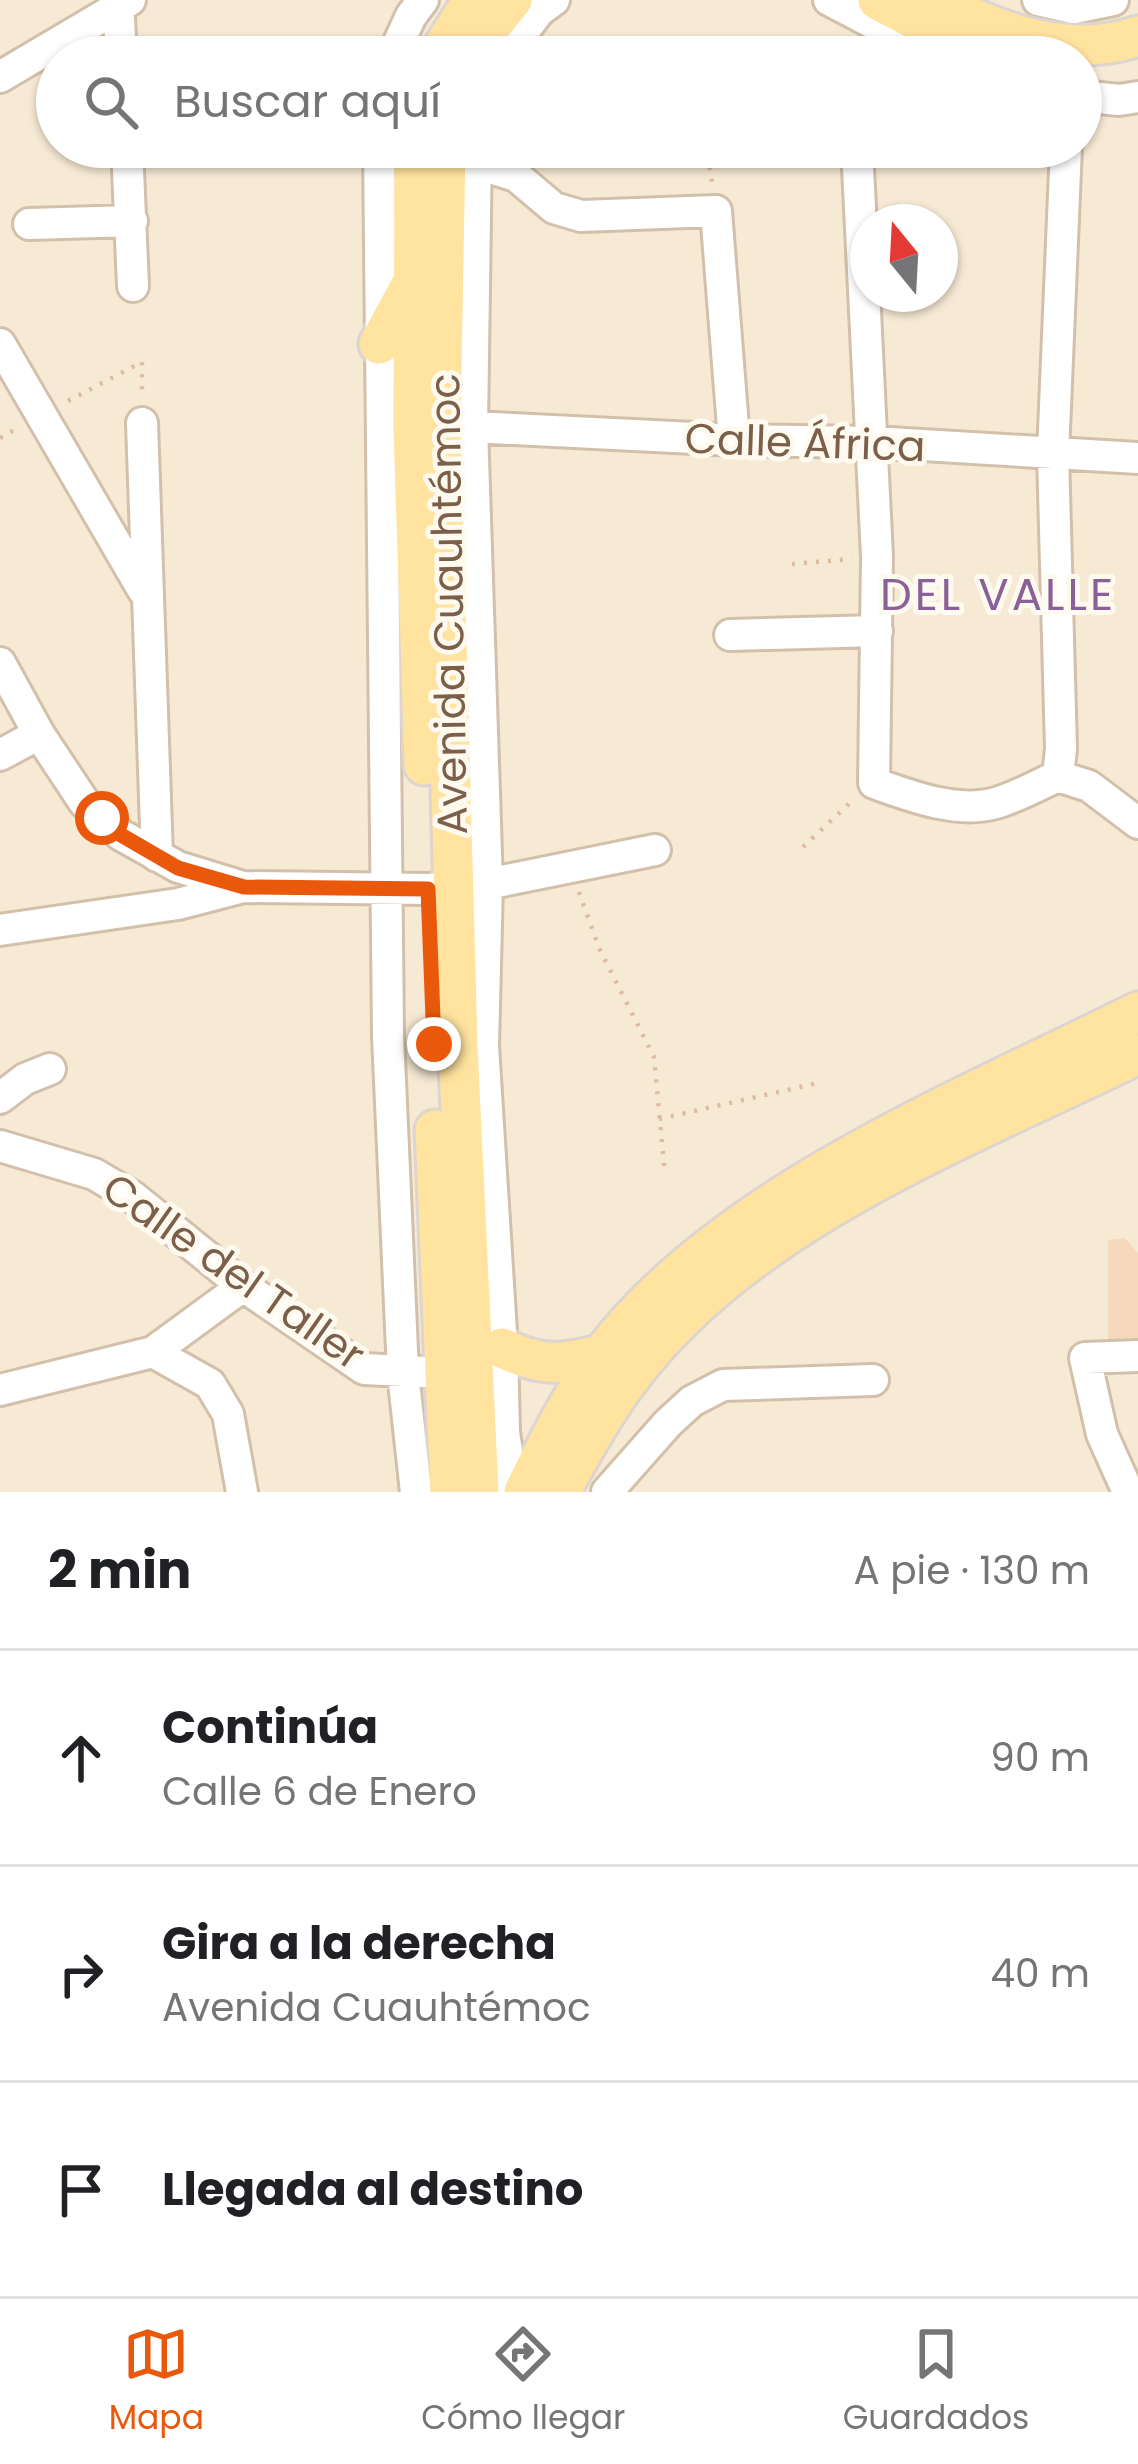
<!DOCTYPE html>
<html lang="es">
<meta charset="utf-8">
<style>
body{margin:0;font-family:Poppins,sans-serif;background:#f2f2f2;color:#202124}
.compass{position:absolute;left:850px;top:204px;width:108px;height:108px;border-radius:50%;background:#fff;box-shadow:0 3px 9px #0004;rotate:342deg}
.stop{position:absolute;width:36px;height:36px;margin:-27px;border:9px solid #ea580c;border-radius:50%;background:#fff}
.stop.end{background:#ea580c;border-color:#fff;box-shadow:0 3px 12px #0008}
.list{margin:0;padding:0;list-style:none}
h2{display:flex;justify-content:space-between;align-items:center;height:156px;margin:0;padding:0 48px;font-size:51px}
h2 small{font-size:39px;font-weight:400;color:#757577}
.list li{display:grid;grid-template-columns:78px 1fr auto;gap:36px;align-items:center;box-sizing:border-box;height:216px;padding:0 48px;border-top:3px solid #e0e0e0}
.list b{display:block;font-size:45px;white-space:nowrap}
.list p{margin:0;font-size:39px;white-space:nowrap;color:#757577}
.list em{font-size:39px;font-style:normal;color:#757577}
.icon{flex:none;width:66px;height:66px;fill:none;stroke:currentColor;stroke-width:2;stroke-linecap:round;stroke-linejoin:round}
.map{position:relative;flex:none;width:1138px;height:1492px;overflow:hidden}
.search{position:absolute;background:#fff;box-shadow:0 3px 9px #0004;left:36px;right:36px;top:36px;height:132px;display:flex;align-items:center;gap:30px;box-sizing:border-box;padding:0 42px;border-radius:66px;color:#757577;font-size:45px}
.sheet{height:804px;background:#fff}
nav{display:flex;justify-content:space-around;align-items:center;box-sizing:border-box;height:168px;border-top:3px solid #e0e0e0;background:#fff;font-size:33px;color:#757577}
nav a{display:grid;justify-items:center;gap:6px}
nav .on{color:#ea580c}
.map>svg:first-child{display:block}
.residential{fill:#f7ead5;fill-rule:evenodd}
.building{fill:#f6d8bc}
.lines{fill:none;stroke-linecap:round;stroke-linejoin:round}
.minor-casing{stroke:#d3c0ab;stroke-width:36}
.major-casing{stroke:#ddd5cf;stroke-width:45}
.path{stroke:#dcbb9e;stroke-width:4.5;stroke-dasharray:3 9;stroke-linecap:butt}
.minor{stroke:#fff;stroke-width:30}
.major{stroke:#ffe39e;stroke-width:39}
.route{stroke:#ea580c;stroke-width:15}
.labels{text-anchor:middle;stroke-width:10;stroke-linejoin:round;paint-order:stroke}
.street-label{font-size:42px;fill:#7c5f48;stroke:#fffaf0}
.neighbourhood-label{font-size:45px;letter-spacing:3px;fill:#8a6098;stroke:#fffaf0}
</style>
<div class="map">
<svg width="1138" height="1492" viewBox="0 0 1138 1492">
<rect width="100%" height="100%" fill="#fef7e7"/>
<path class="residential" d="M 0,0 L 1138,0 L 1138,1492 L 0,1492 ZM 57,57 L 1081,57 L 1081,147 L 57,147 ZM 868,222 L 940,222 L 940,294 L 868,294 Z"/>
<path class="building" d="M 1125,1238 L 1138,1253 L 1138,1354 L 1108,1354 L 1108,1240 Z"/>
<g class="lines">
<defs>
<path id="minor" d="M 118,0 L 121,57
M 829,0 L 938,57
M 1038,0 L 1074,8 L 1113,0
M 392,57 L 411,16 L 423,0
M 504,57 L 539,11 L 554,0
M 0,77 L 130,0
M 1081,96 L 1119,100 L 1138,97
M 127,147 L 133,286
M 379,147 L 388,1036 L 403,1373 L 416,1492
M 476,147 L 472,427 L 487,884 L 483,1046 L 502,1348 L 504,1432 L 513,1492
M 857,147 L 877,557 L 874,783 C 910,796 957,814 996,803 C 1017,797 1038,785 1058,776 L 1089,786 L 1138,823
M 474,163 L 516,176 L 554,208 L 581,216 L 716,211 L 734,440
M 29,224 L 132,221
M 0,344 L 143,590
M 142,423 L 157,856
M 472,427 L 734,440 L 873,442 L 1138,458
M 730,635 L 877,631
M 0,663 L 39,734 L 84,802 L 121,835 L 178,867 L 243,887 L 428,889 L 487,884 L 655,850
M 0,755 L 39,734
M 1058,776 L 1061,749 L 1053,454 L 1066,147
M 0,930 L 178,904 L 243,887
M 0,1098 L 25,1079 L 50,1069
M 0,1146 L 94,1174 L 133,1197 L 243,1286 L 364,1369 L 466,1374
M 153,1352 L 210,1384 L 228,1414 L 242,1492
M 0,1390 L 153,1352 L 243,1286
M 607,1492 L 668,1423 L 692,1401 L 723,1385 L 873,1380
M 1128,1492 L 1102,1434 L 1085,1358 L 1138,1356"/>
<path id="major" d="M 878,0 L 973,50 L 1001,57
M 935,0 C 996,32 1069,60 1138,36
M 437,57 L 473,0
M 472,57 L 481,38 L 512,0
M 414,147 L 413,429 L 424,765
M 446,147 L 441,426 L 458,1046 L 479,1492
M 379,344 L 411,285
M 435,1130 L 450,1492
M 502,1348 C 542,1367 561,1365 603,1354
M 524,1492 C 547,1445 569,1399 601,1356 C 720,1196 963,1100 1138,1012
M 560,1492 C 582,1452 604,1411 632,1375 C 750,1219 967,1138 1138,1054"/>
</defs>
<use href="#minor" class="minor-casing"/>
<use href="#major" class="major-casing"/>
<path class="path" d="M 708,155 L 712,182
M 68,401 L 142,362 L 142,393
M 0,438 L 16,429
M 792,564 L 852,559
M 803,847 L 852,801
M 579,892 L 599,948 L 654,1057 L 665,1175
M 659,1119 L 818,1083"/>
<use href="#minor" class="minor"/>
<use href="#major" class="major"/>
</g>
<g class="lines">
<path class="route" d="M 102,818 L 121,835 L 178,868 L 244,887 L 428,889 L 434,1044"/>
</g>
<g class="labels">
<g class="street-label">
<text transform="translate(805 442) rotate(2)" y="15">Calle África</text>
<text transform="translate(448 604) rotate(-91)" y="15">Avenida Cuauhtémoc</text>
<text transform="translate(234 1271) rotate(35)" y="15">Calle del Taller</text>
</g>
<g class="neighbourhood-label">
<text x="998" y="610">DEL VALLE</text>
</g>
</g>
</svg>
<svg class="compass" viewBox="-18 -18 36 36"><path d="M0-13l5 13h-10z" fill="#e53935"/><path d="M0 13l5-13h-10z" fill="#757577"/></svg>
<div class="stop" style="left:102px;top:818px"></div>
<div class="stop end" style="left:434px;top:1044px"></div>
<div class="search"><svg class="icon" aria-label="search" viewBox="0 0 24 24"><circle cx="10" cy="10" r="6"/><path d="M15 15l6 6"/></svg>Buscar aquí</div>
</div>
<section class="sheet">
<h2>2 min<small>A pie · 130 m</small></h2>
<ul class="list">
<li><svg class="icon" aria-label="ahead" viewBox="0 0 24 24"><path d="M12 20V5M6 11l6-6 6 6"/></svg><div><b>Continúa</b><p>Calle 6 de Enero</p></div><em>90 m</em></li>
<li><svg class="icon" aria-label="right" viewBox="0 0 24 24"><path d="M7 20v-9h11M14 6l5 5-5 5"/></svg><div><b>Gira a la derecha</b><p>Avenida Cuauhtémoc</p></div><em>40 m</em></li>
<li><svg class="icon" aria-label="arrive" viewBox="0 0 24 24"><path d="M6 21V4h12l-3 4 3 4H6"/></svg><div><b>Llegada al destino</b></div></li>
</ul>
</section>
<nav>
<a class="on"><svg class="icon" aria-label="map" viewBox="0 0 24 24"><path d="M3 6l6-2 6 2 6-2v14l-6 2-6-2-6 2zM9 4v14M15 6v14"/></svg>Mapa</a>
<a><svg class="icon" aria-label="directions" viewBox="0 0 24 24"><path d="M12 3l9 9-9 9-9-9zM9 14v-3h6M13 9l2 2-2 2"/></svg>Cómo llegar</a>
<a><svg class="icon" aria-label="saved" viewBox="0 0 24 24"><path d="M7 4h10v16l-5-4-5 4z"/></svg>Guardados</a>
</nav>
